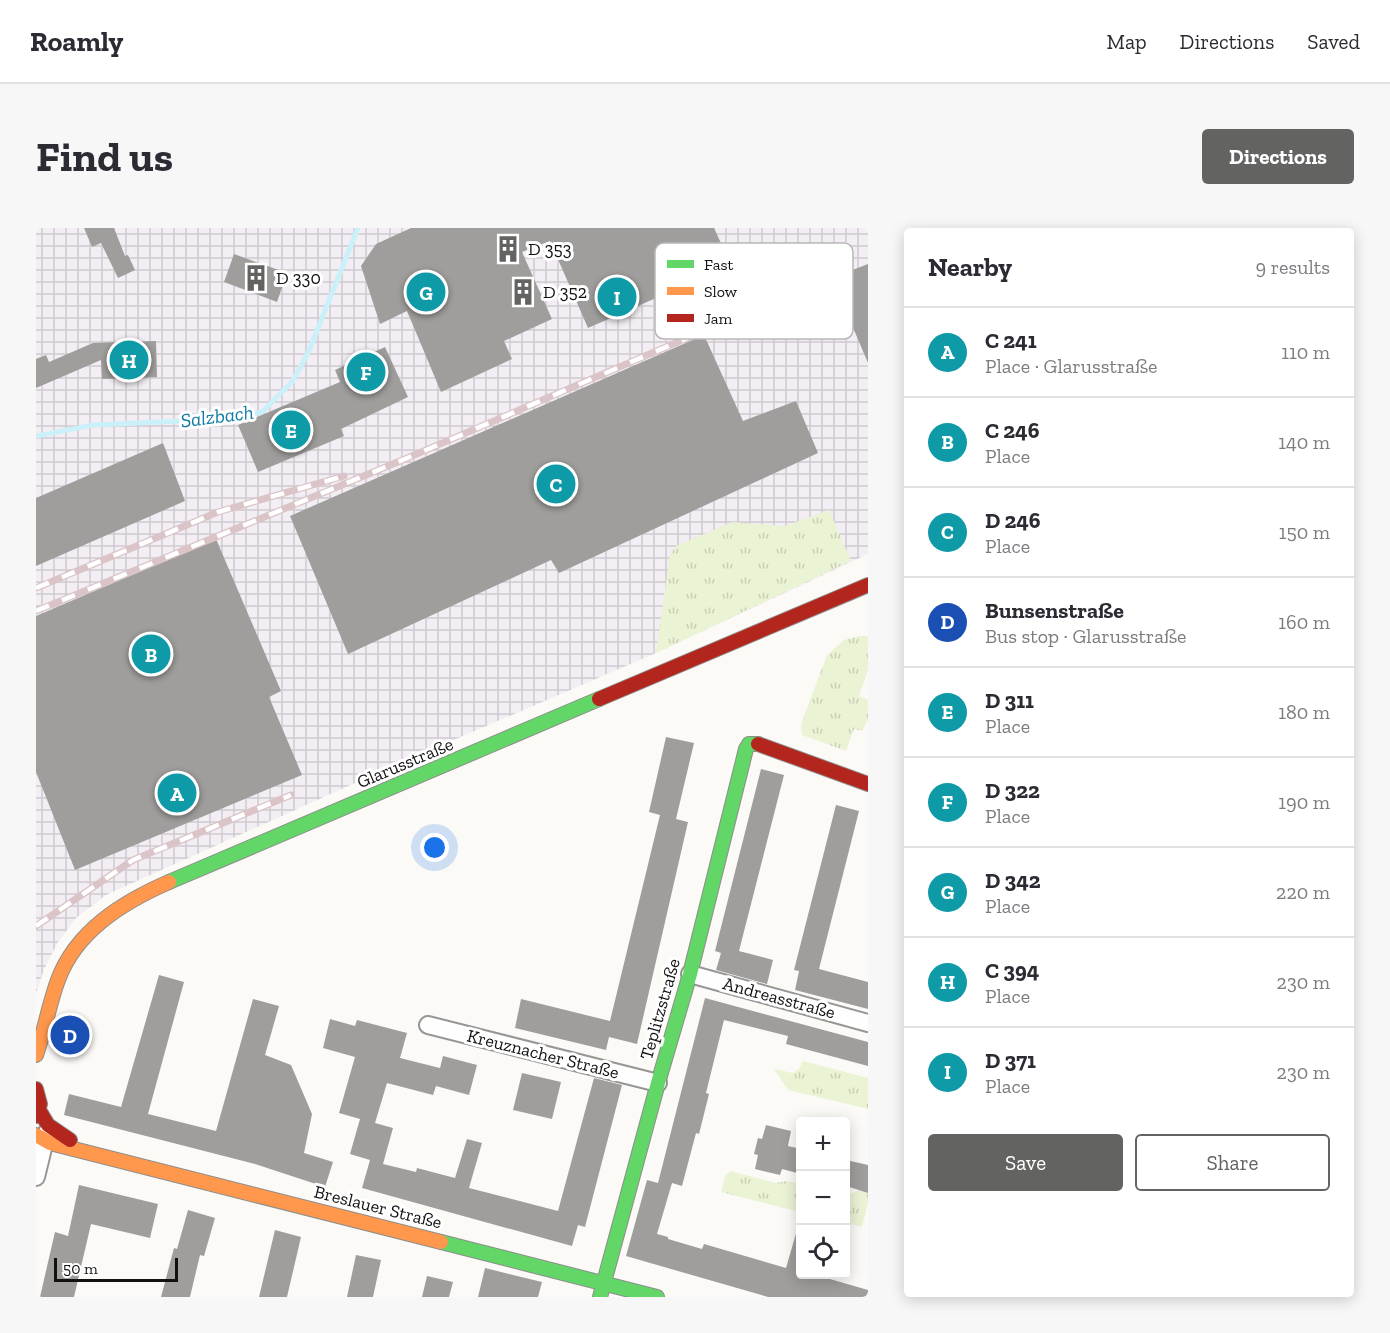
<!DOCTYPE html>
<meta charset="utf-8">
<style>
body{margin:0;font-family:"Zilla Slab",serif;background:#f7f7f7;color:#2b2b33}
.controls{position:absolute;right:18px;bottom:18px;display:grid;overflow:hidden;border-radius:6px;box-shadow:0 3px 15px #0003}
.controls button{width:54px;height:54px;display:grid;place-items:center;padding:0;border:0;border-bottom:2px solid #e1e1e2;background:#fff;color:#2b2b33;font:30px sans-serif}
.scale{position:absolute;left:18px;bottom:15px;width:124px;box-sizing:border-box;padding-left:6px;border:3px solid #111;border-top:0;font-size:16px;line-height:21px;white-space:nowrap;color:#111;-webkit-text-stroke:4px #fff;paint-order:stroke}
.you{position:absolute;left:399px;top:620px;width:21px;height:21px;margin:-15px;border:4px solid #fff;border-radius:50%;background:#1a73e8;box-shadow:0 0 0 9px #1a73e833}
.badge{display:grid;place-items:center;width:39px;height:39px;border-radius:50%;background:#636362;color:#fff;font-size:20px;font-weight:700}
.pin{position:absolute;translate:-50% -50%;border:3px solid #fff;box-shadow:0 2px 6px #0006}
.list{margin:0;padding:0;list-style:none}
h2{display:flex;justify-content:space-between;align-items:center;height:78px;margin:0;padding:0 24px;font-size:26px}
h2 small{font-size:20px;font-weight:400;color:#7c7c81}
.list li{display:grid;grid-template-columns:39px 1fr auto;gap:18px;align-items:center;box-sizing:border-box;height:90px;padding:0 24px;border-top:2px solid #e1e1e2}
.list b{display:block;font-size:22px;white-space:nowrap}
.list p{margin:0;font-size:20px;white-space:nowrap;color:#7c7c81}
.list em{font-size:20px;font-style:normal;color:#7c7c81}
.actions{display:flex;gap:12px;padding:18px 24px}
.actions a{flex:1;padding:14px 0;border:2px solid #636362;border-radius:6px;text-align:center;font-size:21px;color:#636362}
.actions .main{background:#636362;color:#fff}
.icon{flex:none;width:33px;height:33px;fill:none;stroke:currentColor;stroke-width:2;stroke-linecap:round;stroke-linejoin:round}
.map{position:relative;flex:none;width:832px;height:1069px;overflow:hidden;border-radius:6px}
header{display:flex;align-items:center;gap:36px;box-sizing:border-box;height:84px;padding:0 30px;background:#fff;border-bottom:2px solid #e1e1e2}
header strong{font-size:28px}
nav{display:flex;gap:33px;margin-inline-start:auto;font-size:21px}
.intro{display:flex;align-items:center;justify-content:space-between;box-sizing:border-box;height:144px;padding:0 36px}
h1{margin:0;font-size:42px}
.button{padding:15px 27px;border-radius:6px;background:#636362;color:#fff;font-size:21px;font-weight:700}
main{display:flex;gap:36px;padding:0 36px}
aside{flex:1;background:#fff;border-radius:6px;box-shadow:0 3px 15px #0003}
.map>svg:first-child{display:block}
.industrial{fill:url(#industrial-grid)}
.grass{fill:url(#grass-tufts)}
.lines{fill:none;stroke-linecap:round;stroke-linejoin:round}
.stream{stroke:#caf0f9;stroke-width:5}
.building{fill:#a09e9c}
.street-casing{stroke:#979695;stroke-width:20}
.fast-casing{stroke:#8d8d8b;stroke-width:16}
.slow-casing{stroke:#8d8d8b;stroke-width:16}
.jam-casing{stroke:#8d8d8b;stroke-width:16}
.street{stroke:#fffefe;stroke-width:16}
.fast{stroke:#63d668;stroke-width:14}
.slow{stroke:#ff974d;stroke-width:14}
.jam{stroke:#b3261e;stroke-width:14}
.rail-casing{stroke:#dac4c8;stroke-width:7}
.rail{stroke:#fff;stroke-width:4.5;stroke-dasharray:14;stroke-linecap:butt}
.labels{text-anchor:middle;stroke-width:6;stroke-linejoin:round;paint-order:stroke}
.poi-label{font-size:18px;fill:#111;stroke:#fff;text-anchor:start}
.street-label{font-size:18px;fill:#111;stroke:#fff}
.water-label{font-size:20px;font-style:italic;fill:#107ba5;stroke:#fff}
.key{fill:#fff;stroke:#b8b8b8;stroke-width:1.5}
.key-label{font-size:16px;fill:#111}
</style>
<header>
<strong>Roamly</strong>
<nav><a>Map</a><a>Directions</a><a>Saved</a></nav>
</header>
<div class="intro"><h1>Find us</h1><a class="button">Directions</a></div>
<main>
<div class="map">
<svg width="832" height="1069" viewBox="0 0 832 1069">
<defs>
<pattern id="industrial-grid" width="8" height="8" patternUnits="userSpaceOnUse" patternTransform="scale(1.5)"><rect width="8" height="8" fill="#f3eef3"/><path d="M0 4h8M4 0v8" fill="none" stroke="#cfcbcf"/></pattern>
<pattern id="grass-tufts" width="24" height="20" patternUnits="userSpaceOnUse" patternTransform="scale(1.5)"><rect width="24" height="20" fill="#ebf3d5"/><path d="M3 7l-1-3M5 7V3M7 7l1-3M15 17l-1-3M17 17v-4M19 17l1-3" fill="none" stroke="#c8cfb6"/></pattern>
</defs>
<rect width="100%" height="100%" fill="#fcfaf7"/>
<path class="industrial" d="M 0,0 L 832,0 L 832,326 L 620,425 L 348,542 L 70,667 L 40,690 L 22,714 L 8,741 L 0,766 Z"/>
<path class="grass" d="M 793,282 L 815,333 L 620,425 L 634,327 L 640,318 L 696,294 L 749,298 Z
M 823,408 L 832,408 L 832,442 L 823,468 L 832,472 L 832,492 L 826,503 L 818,501 L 810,523 L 766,507 L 765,496 L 791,427 L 808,412 Z
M 767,833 L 832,850 L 832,881 L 752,862 L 738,841 L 757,845 L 763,841 Z
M 694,943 L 740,955 L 751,953 L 764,956 L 764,984 L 685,964 L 689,948 Z
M 822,963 L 832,963 L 832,975 L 826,999 L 810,995 L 810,967 Z"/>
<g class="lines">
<path class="stream" d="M 0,208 L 57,197 L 190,191 L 226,184 L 256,154 L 272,125 L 322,0"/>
</g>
<path class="building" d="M 48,0 L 78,0 L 89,28 L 92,27 L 99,42 L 82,50 L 65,15 L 56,19 Z
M 375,0 L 678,0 L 695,37 L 552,100 L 514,13 L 486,24 L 516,91 L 468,113 L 476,131 L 405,164 L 371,83 L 344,96 L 325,38 L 340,16 Z
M 198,26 L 251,45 L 241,74 L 188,54 Z
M 832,36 L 832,135 L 796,50 Z
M 668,107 L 707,193 L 760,173 L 782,225 L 523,345 L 515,332 L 312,426 L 254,288 Z
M 120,113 L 121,149 L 66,151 L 65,132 L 0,160 L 0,131 L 10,127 L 13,134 L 57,115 Z
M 349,119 L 372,169 L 305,201 L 308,208 L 222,244 L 202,197 L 304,154 L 299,142 Z
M 127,215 L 149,273 L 0,338 L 0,270 Z
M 180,311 L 245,463 L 233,469 L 266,547 L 39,642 L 0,544 L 0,388 Z
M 630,509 L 658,515 L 640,591 L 652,594 L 601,816 L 573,809 L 570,822 L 479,800 L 485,771 L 574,793 L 624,587 L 613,584 Z
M 725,541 L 748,547 L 703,723 L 737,732 L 731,756 L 680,742 L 685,725 L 679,723 Z
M 800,577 L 823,583 L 783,741 L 832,754 L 832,781 L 759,762 L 763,743 L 758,742 Z
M 123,747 L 148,754 L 112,886 L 180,903 L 217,771 L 243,778 L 229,827 L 255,837 L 276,886 L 268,925 L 297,934 L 289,959 L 219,936 L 28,887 L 33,866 L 85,879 Z
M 669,770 L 832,814 L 832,838 L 750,816 L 752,808 L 688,792 L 670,865 L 673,866 L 663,906 L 660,905 L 646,958 L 636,955 L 621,1006 L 632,1009 L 632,1011 L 666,1021 L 668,1016 L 750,1040 L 761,1002 L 765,1003 L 765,1047 L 780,1047 L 832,1062 L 832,1069 L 732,1069 L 590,1028 L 611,952 L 622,955 Z
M 294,791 L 319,798 L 321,792 L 371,805 L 364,830 L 404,840 L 407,828 L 441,837 L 433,867 L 400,858 L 397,867 L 351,855 L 339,895 L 357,900 L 347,936 L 380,944 L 381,940 L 419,950 L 431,911 L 446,915 L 433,960 L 522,983 L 558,850 L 586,857 L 549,999 L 542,997 L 536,1018 L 326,960 L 334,932 L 314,926 L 324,891 L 303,885 L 319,829 L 287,820 Z
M 486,845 L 525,854 L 516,891 L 477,882 Z
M 730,897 L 755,903 L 752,918 L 765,921 L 765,946 L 746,941 L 744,947 L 719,941 L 722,927 L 718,926 L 722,910 L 726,911 Z
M 810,932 L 832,937 L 832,965 L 810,958 Z
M 43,957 L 122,976 L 114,1010 L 55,996 L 38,1069 L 4,1069 L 19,1004 L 32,1008 Z
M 152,982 L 179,990 L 168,1028 L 164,1027 L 154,1069 L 125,1069 L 138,1020 L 141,1021 Z
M 239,1002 L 265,1009 L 251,1069 L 223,1069 Z
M 320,1027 L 345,1032 L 337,1069 L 311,1069 Z
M 449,1040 L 506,1054 L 502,1069 L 442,1069 Z
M 391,1048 L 417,1054 L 413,1069 L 386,1069 Z"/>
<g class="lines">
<defs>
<path id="street" d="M 654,746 L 832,795
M 392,797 L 622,855
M 0,949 L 11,904"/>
<path id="fast" d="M 133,654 L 563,471
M 405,1014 L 621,1069
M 564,1069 L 622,855 L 654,746 L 710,521 L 713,516 L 722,516"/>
<path id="slow" d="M 0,827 C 9,802 13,776 22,752 C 40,703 87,674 133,654
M 0,907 L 14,915 L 405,1014"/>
<path id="jam" d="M 563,471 L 832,357
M 722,516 L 832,556
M 0,861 L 4,876 L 0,888
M 3,882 L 12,897 L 34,912"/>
</defs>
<use href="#street" class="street-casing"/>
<use href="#fast" class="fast-casing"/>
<use href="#slow" class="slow-casing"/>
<use href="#jam" class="jam-casing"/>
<use href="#street" class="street"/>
<use href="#fast" class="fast"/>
<use href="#slow" class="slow"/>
<use href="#jam" class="jam"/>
<defs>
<path id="rail" d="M 0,360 L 182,284 L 308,248
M 0,383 L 369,231 L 714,83
M 0,698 L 97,632 L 255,567"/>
</defs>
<use href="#rail" class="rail-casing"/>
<use href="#rail" class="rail"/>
</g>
<defs>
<symbol id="building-bare" viewBox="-9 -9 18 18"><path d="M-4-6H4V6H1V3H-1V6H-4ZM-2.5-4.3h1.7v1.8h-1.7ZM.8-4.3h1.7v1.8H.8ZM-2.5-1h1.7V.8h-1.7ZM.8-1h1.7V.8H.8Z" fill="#636362" stroke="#fff" stroke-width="2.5" paint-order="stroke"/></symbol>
</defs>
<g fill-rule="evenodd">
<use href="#building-bare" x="453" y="2" width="38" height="38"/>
<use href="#building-bare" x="201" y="31" width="38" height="38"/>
<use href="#building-bare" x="468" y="45" width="38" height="38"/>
</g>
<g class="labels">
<g class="poi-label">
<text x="492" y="27">D 353</text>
<text x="240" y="56">D 330</text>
<text x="507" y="70">D 352</text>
</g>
<g class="street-label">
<text transform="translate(369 535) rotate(-23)" y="6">Glarusstraße</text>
<text transform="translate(743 770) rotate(15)" y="6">Andreasstraße</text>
<text transform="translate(624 781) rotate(-74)" y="6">Teplitzstraße</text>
<text transform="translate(507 826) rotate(14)" y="6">Kreuznacher Straße</text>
<text transform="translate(342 979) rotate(14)" y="6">Breslauer Straße</text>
</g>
<g class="water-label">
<text transform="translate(181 188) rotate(-7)" y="7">Salzbach</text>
</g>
</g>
<rect x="619" y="15" width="198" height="96" rx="9" class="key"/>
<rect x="631" y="32" width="27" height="8" fill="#63d668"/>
<rect x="631" y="59" width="27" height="8" fill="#ff974d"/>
<rect x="631" y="86" width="27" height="8" fill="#b3261e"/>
<g class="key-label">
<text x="668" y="42">Fast</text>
<text x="668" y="69">Slow</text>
<text x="668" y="96">Jam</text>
</g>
</svg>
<div class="controls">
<button>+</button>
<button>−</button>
<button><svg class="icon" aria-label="locate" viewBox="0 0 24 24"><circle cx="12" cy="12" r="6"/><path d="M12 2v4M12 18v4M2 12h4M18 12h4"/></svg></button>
</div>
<div class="scale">50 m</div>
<div class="you"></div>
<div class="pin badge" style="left:141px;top:565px;background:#0f9aa8">A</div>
<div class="pin badge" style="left:115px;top:426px;background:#0f9aa8">B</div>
<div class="pin badge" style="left:520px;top:256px;background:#0f9aa8">C</div>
<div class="pin badge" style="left:34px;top:807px;background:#1a4fb4">D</div>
<div class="pin badge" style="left:255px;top:202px;background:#0f9aa8">E</div>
<div class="pin badge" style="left:330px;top:144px;background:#0f9aa8">F</div>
<div class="pin badge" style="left:390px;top:64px;background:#0f9aa8">G</div>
<div class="pin badge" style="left:93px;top:132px;background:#0f9aa8">H</div>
<div class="pin badge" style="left:581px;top:69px;background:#0f9aa8">I</div>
</div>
<aside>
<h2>Nearby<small>9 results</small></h2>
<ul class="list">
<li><span class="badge" style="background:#0f9aa8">A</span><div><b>C 241</b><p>Place · Glarusstraße</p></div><em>110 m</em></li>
<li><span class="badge" style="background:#0f9aa8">B</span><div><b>C 246</b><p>Place</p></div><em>140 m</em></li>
<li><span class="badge" style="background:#0f9aa8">C</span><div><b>D 246</b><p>Place</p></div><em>150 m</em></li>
<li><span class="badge" style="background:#1a4fb4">D</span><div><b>Bunsenstraße</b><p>Bus stop · Glarusstraße</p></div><em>160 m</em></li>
<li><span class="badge" style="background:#0f9aa8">E</span><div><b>D 311</b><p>Place</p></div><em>180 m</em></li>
<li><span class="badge" style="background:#0f9aa8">F</span><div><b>D 322</b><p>Place</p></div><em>190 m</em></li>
<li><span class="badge" style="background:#0f9aa8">G</span><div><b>D 342</b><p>Place</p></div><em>220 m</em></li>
<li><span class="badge" style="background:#0f9aa8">H</span><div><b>C 394</b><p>Place</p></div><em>230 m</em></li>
<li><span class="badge" style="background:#0f9aa8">I</span><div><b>D 371</b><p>Place</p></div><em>230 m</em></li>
</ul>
<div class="actions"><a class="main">Save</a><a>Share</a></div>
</aside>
</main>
